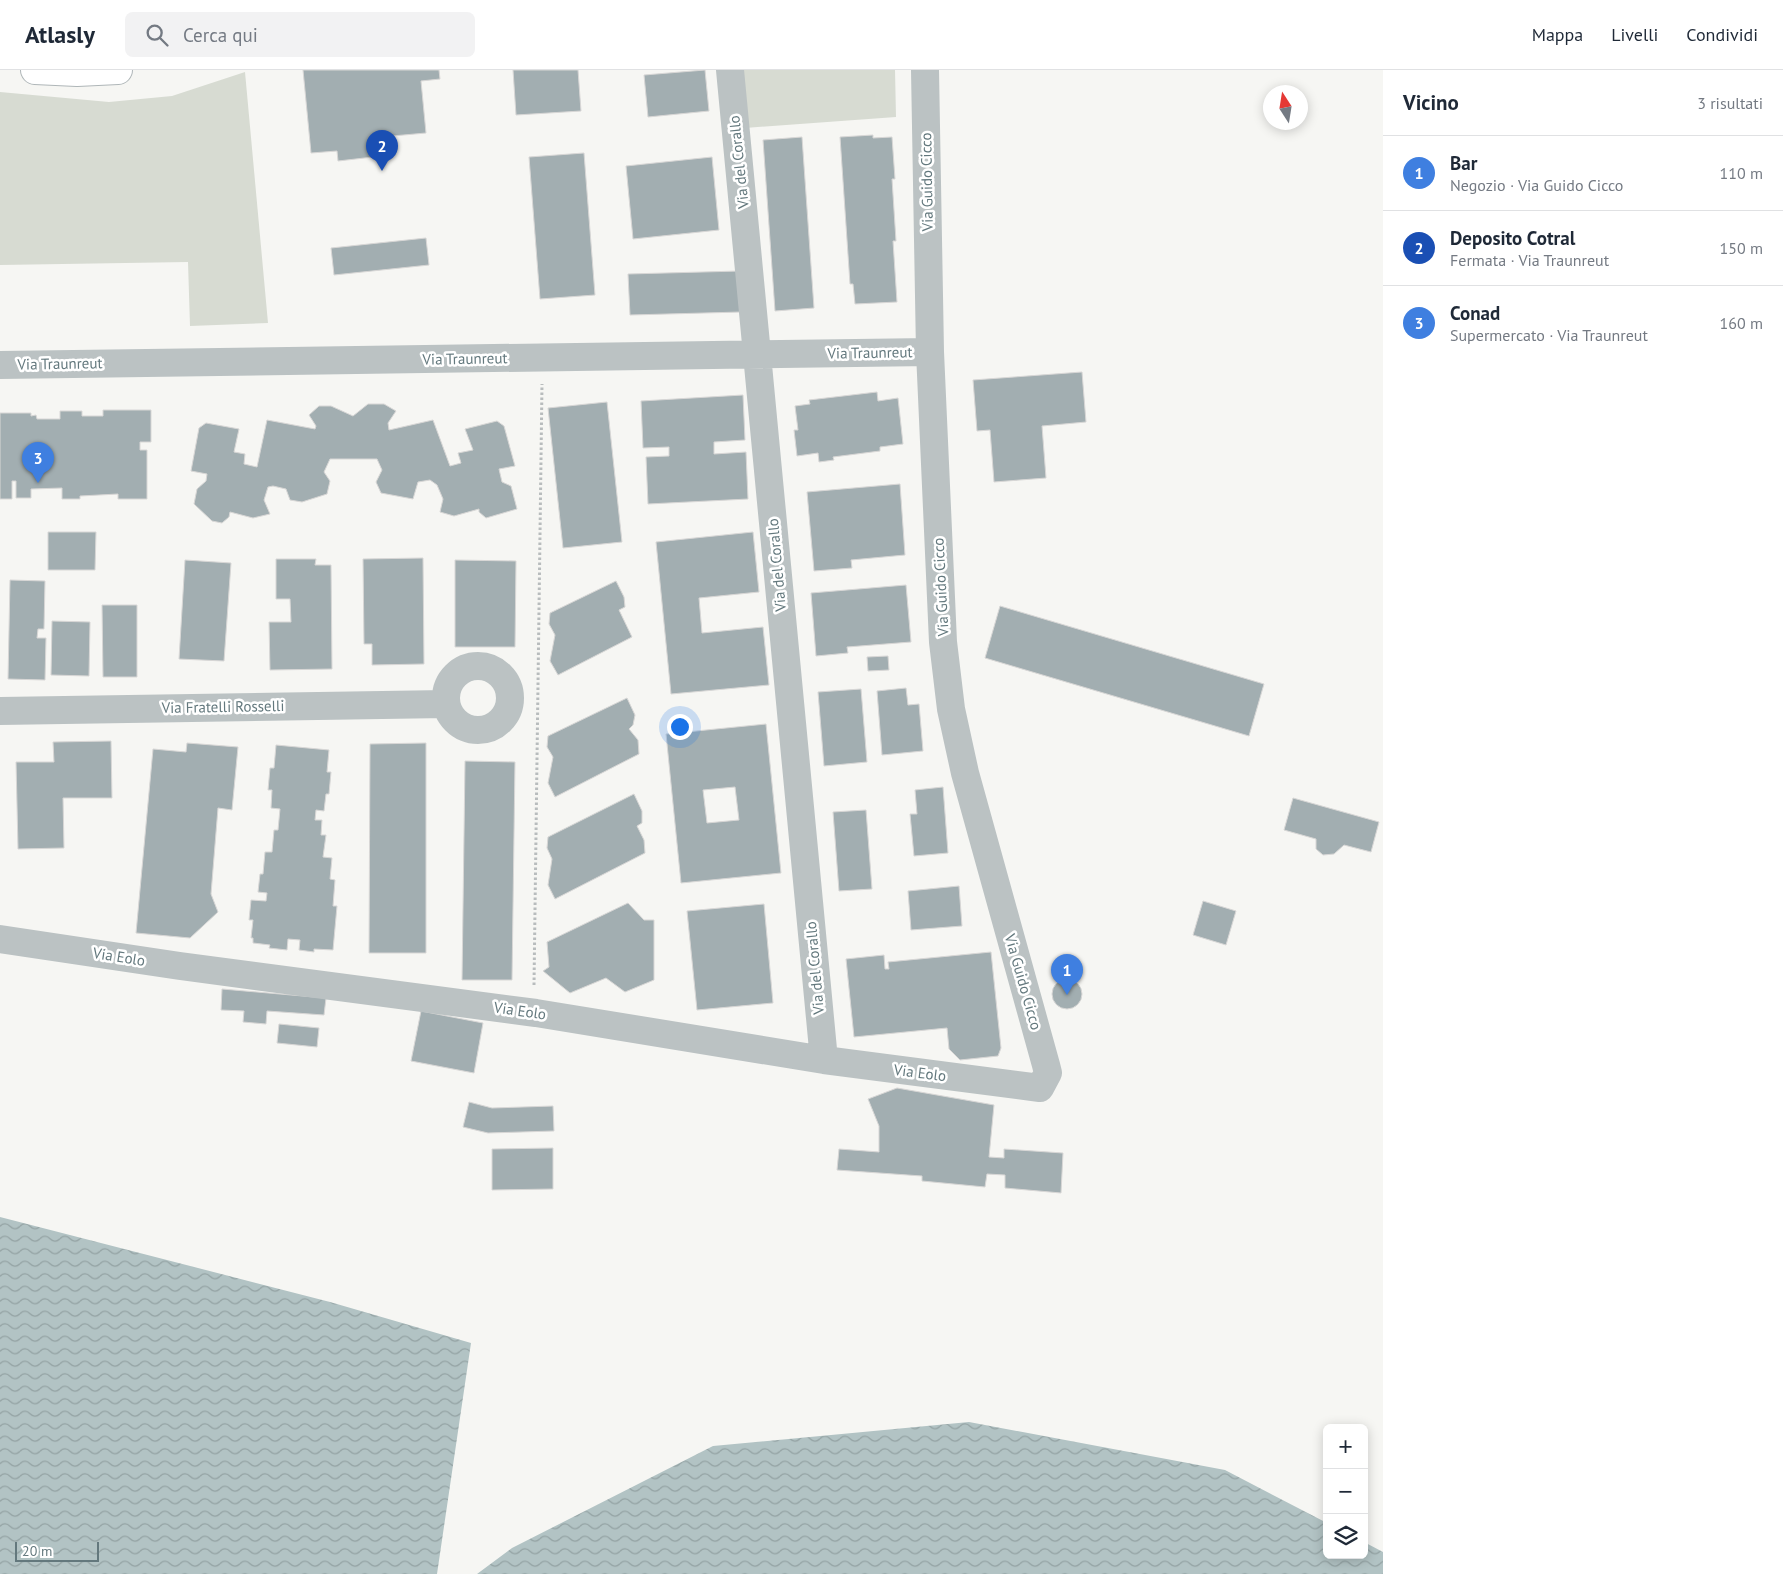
<!DOCTYPE html>
<html lang="it">
<meta charset="utf-8">
<style>
body{margin:0;font-family:"PT Sans",sans-serif;background:#f2f2f3;color:#1f2937}
.controls{position:absolute;right:15px;bottom:15px;display:grid;overflow:hidden;border-radius:8px;box-shadow:0 2px 12px #0003}
.controls button{width:45px;height:45px;display:grid;place-items:center;padding:0;border:0;border-bottom:1px solid #e0e1e3;background:#fff;color:#1f2937;font:25px sans-serif}
.compass{position:absolute;left:1263px;top:15px;width:45px;height:45px;border-radius:50%;background:#fff;box-shadow:0 2px 12px #0003;rotate:348deg}
.scale{position:absolute;left:15px;bottom:12px;width:84px;box-sizing:border-box;padding-left:5px;border:2px solid #63787d;border-top:0;font-size:14px;line-height:18px;white-space:nowrap;color:#63787d;-webkit-text-stroke:4px #fff;paint-order:stroke}
.you{position:absolute;left:679px;top:656px;width:18px;height:18px;margin:-12px;border:4px solid #fff;border-radius:50%;background:#1a73e8;box-shadow:0 0 0 8px #1a73e833}
.badge{display:grid;place-items:center;width:32px;height:32px;border-radius:50%;background:#db2f30;color:#fff;font-size:16px;font-weight:700}
.pin{position:absolute;translate:-50% -41px;filter:drop-shadow(0 1px 2px #0008)}
.pin::after{content:'';position:absolute;top:26px;width:18px;height:15px;background:inherit;clip-path:polygon(0 0,100% 0,50% 100%)}
.list{margin:0;padding:0;list-style:none}
h2{display:flex;justify-content:space-between;align-items:center;height:65px;margin:0;padding:0 20px;font-size:21px}
h2 small{font-size:16px;font-weight:400;color:#747a83}
.list li{display:grid;grid-template-columns:32px 1fr auto;gap:15px;align-items:center;box-sizing:border-box;height:75px;padding:0 20px;border-top:1px solid #e0e1e3}
.list b{display:block;font-size:19px;white-space:nowrap}
.list p{margin:0;font-size:16px;white-space:nowrap;color:#747a83}
.list em{font-size:16px;font-style:normal;color:#747a83}
.icon{flex:none;width:28px;height:28px;fill:none;stroke:currentColor;stroke-width:2;stroke-linecap:round;stroke-linejoin:round}
.map{position:relative;flex:none;width:1383px;height:1504px;overflow:hidden}
header{display:flex;align-items:center;gap:30px;box-sizing:border-box;height:70px;padding:0 25px;background:#fff;border-bottom:1px solid #e0e1e3}
header strong{font-size:24px}
nav{display:flex;gap:28px;margin-inline-start:auto;font-size:18px}
.search{width:350px;height:45px;background:#f2f2f3;display:flex;align-items:center;gap:12px;box-sizing:border-box;padding:0 18px;border-radius:8px;color:#747a83;font-size:19px}
main{display:flex}
aside{flex:1;background:#fff}
.map>svg:first-child{display:block}
.green{fill:#d7dbd2}
.water{fill:url(#water-waves)}
.building{fill:#a2aeb1;stroke:#d8d7d6;fill-rule:evenodd}
.lines{fill:none;stroke-linecap:round;stroke-linejoin:round}
.primary-casing{stroke:#afb6b8;stroke-width:30}
.path{stroke:#b8bcbd;stroke-width:3;stroke-dasharray:2.5 2.5;stroke-linecap:butt}
.minor{stroke:#bbc2c3;stroke-width:28}
.primary{stroke:#fff;stroke-width:28}
.labels{text-anchor:middle;stroke-width:5;stroke-linejoin:round;paint-order:stroke}
.street-label{font-size:15px;fill:#63787d;stroke:#fff}
</style>
<header>
<strong>Atlasly</strong>
<div class="search"><svg class="icon" aria-label="search" viewBox="0 0 24 24"><circle cx="10" cy="10" r="6"/><path d="M15 15l6 6"/></svg>Cerca qui</div>
<nav><a>Mappa</a><a>Livelli</a><a>Condividi</a></nav>
</header>
<main>
<div class="map">
<svg width="1383" height="1504" viewBox="0 0 1383 1504">
<defs>
<pattern id="water-waves" width="16" height="10" patternUnits="userSpaceOnUse" patternTransform="scale(1.25)"><rect width="16" height="10" fill="#b2c3c4"/><path d="M0 5q4-4 8 0t8 0" fill="none" stroke="#94a3a4"/></pattern>
</defs>
<rect width="100%" height="100%" fill="#f6f6f3"/>
<path class="green" d="M 740,0 L 895,0 L 896,47 L 745,58 Z
M 245,2 L 268,253 L 190,256 L 188,192 L 0,195 L 0,22 L 109,32 L 172,26 Z"/>
<path class="water" d="M 0,1147 L 330,1232 L 471,1273 L 437,1504 L 0,1504 Z
M 969,1352 L 1225,1400 L 1327,1453 L 1327,1485 L 1364,1485 L 1364,1472 L 1383,1482 L 1383,1504 L 477,1504 L 512,1478 L 713,1376 Z"/>
<path class="building" d="M 303,0 L 439,0 L 440,9 L 421,11 L 426,63 L 381,67 L 382,86 L 338,91 L 337,81 L 311,83 Z
M 513,0 L 578,0 L 581,41 L 516,45 Z
M 705,0 L 709,41 L 648,47 L 644,5 Z
M 873,65 L 873,68 L 892,67 L 895,109 L 892,109 L 896,171 L 893,171 L 897,232 L 855,234 L 853,214 L 850,214 L 840,67 Z
M 802,67 L 814,238 L 775,241 L 763,70 Z
M 584,83 L 595,225 L 540,229 L 529,87 Z
M 712,87 L 719,160 L 633,169 L 626,96 Z
M 426,168 L 429,195 L 334,205 L 331,178 Z
M 740,201 L 741,242 L 630,245 L 628,204 Z
M 1082,302 L 1086,352 L 1042,356 L 1046,408 L 994,412 L 990,360 L 977,361 L 973,310 Z
M 877,322 L 878,331 L 898,328 L 903,374 L 880,377 L 880,381 L 833,387 L 834,390 L 819,392 L 818,383 L 797,386 L 794,360 L 798,360 L 795,336 L 810,334 L 809,330 Z
M 743,325 L 745,370 L 714,372 L 714,384 L 746,382 L 748,429 L 648,434 L 646,387 L 669,386 L 669,377 L 643,378 L 641,331 Z
M 607,332 L 622,472 L 563,478 L 548,338 Z
M 368,334 L 384,334 L 396,341 L 388,353 L 389,360 L 433,350 L 450,396 L 461,393 L 458,383 L 473,380 L 465,359 L 497,351 L 504,356 L 515,396 L 499,399 L 502,412 L 511,416 L 517,439 L 486,448 L 479,442 L 479,439 L 454,446 L 440,442 L 443,429 L 437,415 L 430,410 L 418,412 L 413,429 L 381,423 L 376,412 L 382,400 L 377,389 L 330,389 L 324,402 L 330,411 L 327,424 L 302,432 L 290,430 L 286,419 L 273,416 L 268,417 L 264,430 L 270,444 L 253,448 L 230,442 L 229,447 L 222,453 L 212,451 L 194,434 L 197,419 L 206,411 L 207,404 L 191,401 L 199,358 L 206,353 L 239,359 L 234,382 L 245,384 L 244,394 L 257,397 L 267,350 L 315,359 L 316,356 L 309,345 L 319,336 L 331,336 L 353,346 Z
M 103,340 L 151,340 L 151,372 L 140,372 L 140,380 L 147,380 L 147,429 L 118,429 L 118,424 L 80,426 L 80,429 L 62,429 L 62,418 L 31,419 L 31,428 L 16,428 L 16,411 L 12,411 L 12,429 L 0,429 L 0,343 L 31,343 L 31,346 L 36,345 L 37,349 L 60,349 L 60,341 L 82,341 L 82,346 L 103,346 Z
M 900,414 L 905,485 L 851,490 L 852,498 L 814,501 L 807,422 Z
M 48,462 L 96,462 L 95,500 L 48,500 Z
M 753,462 L 759,522 L 699,528 L 702,563 L 763,557 L 769,615 L 671,624 L 656,472 Z
M 423,488 L 424,594 L 372,595 L 372,574 L 364,574 L 363,489 Z
M 276,489 L 316,489 L 315,495 L 331,495 L 332,599 L 270,600 L 269,552 L 291,552 L 290,529 L 276,529 Z
M 185,490 L 231,493 L 224,591 L 179,589 Z
M 455,490 L 516,491 L 515,577 L 455,577 Z
M 10,510 L 45,511 L 44,559 L 38,559 L 37,568 L 46,568 L 45,610 L 8,609 Z
M 616,511 L 624,527 L 625,537 L 619,540 L 632,567 L 558,605 L 550,591 L 555,565 L 549,554 L 550,543 Z
M 906,515 L 911,572 L 847,577 L 848,583 L 816,586 L 811,523 Z
M 102,535 L 137,535 L 137,607 L 103,607 Z
M 1000,536 L 1264,614 L 1249,666 L 985,588 Z
M 52,551 L 90,552 L 89,606 L 51,605 Z
M 888,586 L 889,600 L 868,601 L 867,587 Z
M 906,618 L 908,635 L 919,634 L 923,681 L 882,685 L 877,621 Z
M 861,619 L 867,692 L 824,696 L 818,622 Z
M 627,628 L 635,645 L 633,655 L 629,659 L 638,670 L 639,684 L 555,727 L 548,713 L 553,687 L 547,677 L 548,666 Z
M 766,654 L 781,803 L 681,813 L 666,664 ZM 735,717 L 739,750 L 707,753 L 703,720 Z
M 111,671 L 112,728 L 63,728 L 64,778 L 18,779 L 16,692 L 54,692 L 53,672 Z
M 187,673 L 238,677 L 232,740 L 218,738 L 211,824 L 218,842 L 190,868 L 136,863 L 153,679 L 186,682 Z
M 426,673 L 426,883 L 369,883 L 370,674 Z
M 276,675 L 329,680 L 327,702 L 331,702 L 329,724 L 326,724 L 324,741 L 316,740 L 315,750 L 322,750 L 321,765 L 326,765 L 323,787 L 332,788 L 330,809 L 335,810 L 333,836 L 337,836 L 333,880 L 314,879 L 314,882 L 299,880 L 300,870 L 288,869 L 287,880 L 269,878 L 270,875 L 253,873 L 253,868 L 251,868 L 253,850 L 249,850 L 251,830 L 266,831 L 267,823 L 258,822 L 260,804 L 263,804 L 265,782 L 272,782 L 274,760 L 278,760 L 280,739 L 271,738 L 272,720 L 268,720 L 270,698 L 274,698 Z
M 465,691 L 515,692 L 512,910 L 462,910 Z
M 943,717 L 948,783 L 914,786 L 910,744 L 917,744 L 915,720 Z
M 634,724 L 642,741 L 642,753 L 637,756 L 644,770 L 645,783 L 555,829 L 548,815 L 552,789 L 547,778 L 548,767 Z
M 1293,728 L 1379,752 L 1371,782 L 1344,775 L 1334,784 L 1323,785 L 1316,779 L 1316,769 L 1284,760 Z
M 866,740 L 872,819 L 839,821 L 833,742 Z
M 959,816 L 962,856 L 911,860 L 908,821 Z
M 1203,831 L 1236,841 L 1226,875 L 1193,865 Z
M 628,833 L 644,850 L 654,850 L 654,910 L 625,922 L 606,908 L 570,923 L 543,901 L 549,897 L 547,872 Z
M 764,834 L 773,933 L 697,940 L 687,841 Z
M 991,882 L 1001,978 L 998,986 L 960,990 L 949,979 L 947,958 L 854,967 L 846,889 L 884,885 L 885,899 L 889,899 L 888,892 Z
M1052 924a15 15 0 1 1 30 0a15 15 0 1 1-30 0Z
M 222,919 L 326,928 L 324,945 L 267,941 L 266,954 L 243,952 L 244,941 L 221,940 Z
M 421,941 L 483,953 L 474,1003 L 411,991 Z
M 279,954 L 319,958 L 317,977 L 277,973 Z
M 897,1018 L 994,1035 L 989,1087 L 1004,1088 L 1004,1079 L 1063,1083 L 1061,1123 L 1005,1118 L 1005,1105 L 987,1104 L 985,1117 L 922,1111 L 922,1106 L 837,1100 L 839,1079 L 879,1082 L 879,1056 L 868,1029 Z
M 469,1032 L 492,1038 L 553,1036 L 554,1061 L 488,1063 L 463,1057 Z
M 553,1078 L 553,1119 L 492,1120 L 492,1079 Z"/>
<g class="lines">
<defs>
<path id="primary" d="M 35,0 L 77,2 L 118,0"/>
</defs>
<use href="#primary" class="primary-casing"/>
<path class="path" d="M 534,915 L 542,314"/>
<path class="minor" d="M 730,0 L 824,990
M 0,295 L 930,282
M446 628a32 32 0 1 1 64 0a32 32 0 1 1-64 0Z
M 0,641 L 446,634
M 0,869 L 180,896 L 536,943 L 824,990 L 1040,1018 L 1048,1003 L 1046,995 L 965,703 L 951,639 L 943,572 L 930,282 L 925,0"/>
<use href="#primary" class="primary"/>
</g>
<g class="labels">
<g class="street-label">
<text transform="translate(739 92) rotate(-96)" y="5">Via del Corallo</text>
<text transform="translate(927 112) rotate(-91)" y="5">Via Guido Cicco</text>
<text transform="translate(870 283) rotate(-1)" y="5">Via Traunreut</text>
<text transform="translate(465 289) rotate(-1)" y="5">Via Traunreut</text>
<text transform="translate(60 294) rotate(-1)" y="5">Via Traunreut</text>
<text transform="translate(777 495) rotate(-95)" y="5">Via del Corallo</text>
<text transform="translate(941 517) rotate(-93)" y="5">Via Guido Cicco</text>
<text transform="translate(223 637) rotate(-1)" y="5">Via Fratelli Rosselli</text>
<text transform="translate(119 887) rotate(9)" y="5">Via Eolo</text>
<text transform="translate(815 898) rotate(-95)" y="5">Via del Corallo</text>
<text transform="translate(1023 912) rotate(74)" y="5">Via Guido Cicco</text>
<text transform="translate(520 941) rotate(8)" y="5">Via Eolo</text>
<text transform="translate(920 1003) rotate(7)" y="5">Via Eolo</text>
</g>
</g>
</svg>
<div class="controls">
<button>+</button>
<button>−</button>
<button><svg class="icon" aria-label="layers" viewBox="0 0 24 24"><path d="M12 4l9 5-9 5-9-5zM3 14l9 5 9-5"/></svg></button>
</div>
<svg class="compass" viewBox="-18 -18 36 36"><path d="M0-13l5 13h-10z" fill="#e53935"/><path d="M0 13l5-13h-10z" fill="#747a83"/></svg>
<div class="scale">20 m</div>
<div class="you"></div>
<div class="pin badge" style="left:1067px;top:925px;background:#3f7fe0">1</div>
<div class="pin badge" style="left:382px;top:101px;background:#1a4fb4">2</div>
<div class="pin badge" style="left:38px;top:413px;background:#3f7fe0">3</div>
</div>
<aside>
<h2>Vicino<small>3 risultati</small></h2>
<ul class="list">
<li><span class="badge" style="background:#3f7fe0">1</span><div><b>Bar</b><p>Negozio · Via Guido Cicco</p></div><em>110 m</em></li>
<li><span class="badge" style="background:#1a4fb4">2</span><div><b>Deposito Cotral</b><p>Fermata · Via Traunreut</p></div><em>150 m</em></li>
<li><span class="badge" style="background:#3f7fe0">3</span><div><b>Conad</b><p>Supermercato · Via Traunreut</p></div><em>160 m</em></li>
</ul>
</aside>
</main>
